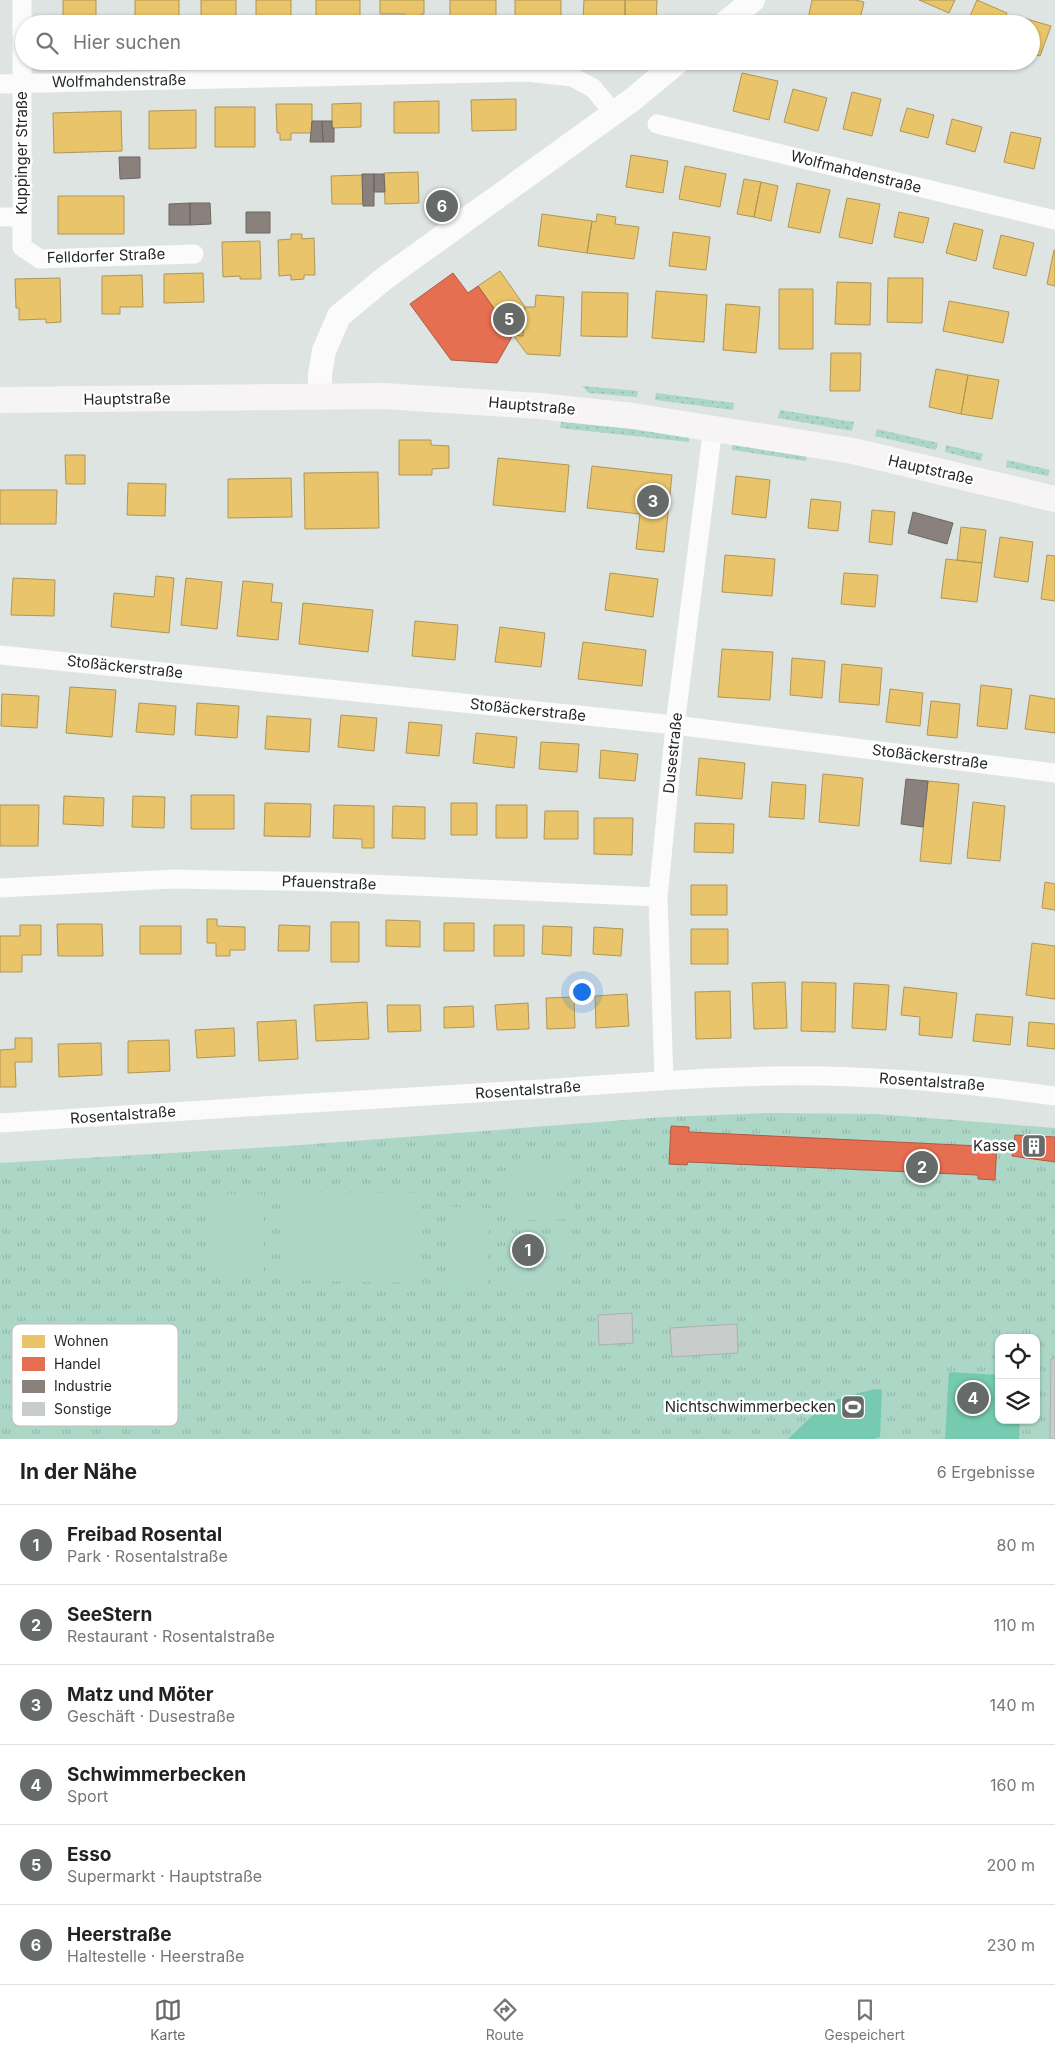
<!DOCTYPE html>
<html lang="de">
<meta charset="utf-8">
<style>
body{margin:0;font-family:Inter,sans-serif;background:#f6f6f6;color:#222}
.controls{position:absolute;right:15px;bottom:15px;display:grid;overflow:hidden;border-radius:10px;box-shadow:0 1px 4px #0004}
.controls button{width:45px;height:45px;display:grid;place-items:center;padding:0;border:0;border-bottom:1px solid #e0e0e0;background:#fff;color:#222;font:25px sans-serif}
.you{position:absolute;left:581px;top:991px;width:18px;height:18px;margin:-12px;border:4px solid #fff;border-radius:50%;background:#1a73e8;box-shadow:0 0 0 8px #1a73e833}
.badge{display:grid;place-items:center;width:32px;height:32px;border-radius:50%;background:#666a69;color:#fff;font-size:16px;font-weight:700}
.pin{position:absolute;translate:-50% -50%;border:2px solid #fff;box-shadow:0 1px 5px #0006}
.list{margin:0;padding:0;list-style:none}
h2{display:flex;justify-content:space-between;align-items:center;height:65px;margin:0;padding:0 20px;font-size:21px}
h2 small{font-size:16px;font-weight:400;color:#767676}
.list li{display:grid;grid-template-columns:32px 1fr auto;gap:15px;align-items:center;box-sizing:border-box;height:80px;padding:0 20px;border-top:1px solid #e0e0e0}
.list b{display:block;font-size:19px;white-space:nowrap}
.list p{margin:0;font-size:16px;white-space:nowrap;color:#767676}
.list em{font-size:16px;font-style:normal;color:#767676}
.icon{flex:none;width:28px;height:28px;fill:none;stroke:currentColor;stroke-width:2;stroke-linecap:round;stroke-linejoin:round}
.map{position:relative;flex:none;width:1055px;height:1439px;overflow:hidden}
.search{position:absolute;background:#fff;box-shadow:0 1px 4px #0004;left:15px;right:15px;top:15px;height:55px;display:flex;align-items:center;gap:12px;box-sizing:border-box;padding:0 18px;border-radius:28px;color:#767676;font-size:19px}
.sheet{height:545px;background:#fff}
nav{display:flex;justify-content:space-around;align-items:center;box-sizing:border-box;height:70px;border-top:1px solid #e0e0e0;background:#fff;font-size:14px;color:#767676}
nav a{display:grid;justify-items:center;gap:2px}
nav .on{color:#666a69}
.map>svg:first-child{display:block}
.grass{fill:url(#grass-dots)}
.park{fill:url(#park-tufts);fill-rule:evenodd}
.pitch{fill:#acd7c7}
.water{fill:#75caaf}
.homes{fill:#e9c46a;stroke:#ae9656}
.shops{fill:#e76f51;stroke:#ad5a45}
.industry{fill:#8a817c;stroke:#6c6763}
.building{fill:#c8ccca;stroke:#abb0ae}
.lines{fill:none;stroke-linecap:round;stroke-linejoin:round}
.minor{stroke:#fafbfa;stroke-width:19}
.tertiary{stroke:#fafbfa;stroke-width:24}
.secondary{stroke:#f6f4f4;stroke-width:26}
.labels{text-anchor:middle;stroke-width:5;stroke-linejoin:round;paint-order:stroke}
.street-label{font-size:15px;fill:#252928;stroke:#fff}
.poi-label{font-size:15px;fill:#252928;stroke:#fff;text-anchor:end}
.key{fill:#fff;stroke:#bebfbe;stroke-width:1}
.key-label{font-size:14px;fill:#252928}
</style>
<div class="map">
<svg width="1055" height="1439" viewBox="0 0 1055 1439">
<defs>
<pattern id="grass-dots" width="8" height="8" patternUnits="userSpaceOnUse" patternTransform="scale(1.25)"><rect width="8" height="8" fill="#acd7c7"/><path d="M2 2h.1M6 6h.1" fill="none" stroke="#94b9ab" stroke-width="1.8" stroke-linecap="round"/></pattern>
<pattern id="park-tufts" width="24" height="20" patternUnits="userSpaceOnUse" patternTransform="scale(1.25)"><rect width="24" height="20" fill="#acd7c7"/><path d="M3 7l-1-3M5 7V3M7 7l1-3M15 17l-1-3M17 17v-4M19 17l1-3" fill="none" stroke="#94b9ab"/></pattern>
</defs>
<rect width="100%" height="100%" fill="#dee4e1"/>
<path class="grass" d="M 582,386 L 638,391 L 637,397 L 589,393 Z
M 656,393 L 734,403 L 733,410 L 655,400 Z
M 780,410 L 854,422 L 852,431 L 778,418 Z
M 561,422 L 689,434 L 689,442 L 560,428 Z
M 877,429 L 938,443 L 936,450 L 875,436 Z
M 732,441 L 807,452 L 806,461 L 732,450 Z
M 946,445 L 983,454 L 981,461 L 945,452 Z
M 1007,460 L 1050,470 L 1048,476 L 1006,467 Z"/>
<path class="park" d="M 771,1113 L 877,1114 L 1055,1128 L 1055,1439 L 0,1439 L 0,1163 L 288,1146 L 664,1117 ZM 999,1338 L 1036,1338 L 1036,1420 L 999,1420 Z"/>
<path class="pitch" d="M 572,1162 L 573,1184 L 507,1185 L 507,1163 Z
M 284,1192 L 422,1193 L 420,1283 L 283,1280 Z
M 211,1194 L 264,1194 L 264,1276 L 213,1276 Z
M 573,1199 L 574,1219 L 506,1220 L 506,1200 Z
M 447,1207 L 489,1208 L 488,1291 L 446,1290 Z
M 506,1237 L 571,1237 L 571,1257 L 506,1256 Z
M 569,1271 L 569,1291 L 505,1291 L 505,1272 Z"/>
<path class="water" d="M 949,1372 L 999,1375 L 999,1420 L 1020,1420 L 1019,1439 L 945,1439 Z
M 874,1389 L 882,1390 L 880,1437 L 874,1439 L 788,1439 L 813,1415 L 835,1400 Z"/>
<path class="homes" d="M 63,0 L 96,0 L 96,24 L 63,24 Z
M 135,0 L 179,0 L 179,24 L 135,24 Z
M 201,0 L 236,0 L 236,24 L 201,24 Z
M 256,0 L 291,0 L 291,21 L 256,21 Z
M 316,0 L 360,0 L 360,22 L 316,23 Z
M 380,0 L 424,0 L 424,14 L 421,14 L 421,19 L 405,19 L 405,14 L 380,14 Z
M 450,0 L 496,0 L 496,19 L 450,19 Z
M 515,0 L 561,0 L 561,16 L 515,16 Z
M 584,0 L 625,0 L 625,20 L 583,19 Z
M 625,0 L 657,0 L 656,21 L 625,20 Z
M 812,0 L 855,0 L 864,2 L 859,24 L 807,24 Z
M 919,0 L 955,0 L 949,13 Z
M 977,0 L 1007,13 L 1002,24 L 967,23 Z
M 1023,18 L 1051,26 L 1040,56 L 1031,53 L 1031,24 L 1021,24 Z
M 742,73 L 778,81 L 769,120 L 733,111 Z
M 793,89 L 827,98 L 818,131 L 784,122 Z
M 852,92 L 881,99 L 872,136 L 843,129 Z
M 516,99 L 516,130 L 472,131 L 471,100 Z
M 439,101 L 439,133 L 394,133 L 394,102 Z
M 361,103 L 361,127 L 332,128 L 332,104 Z
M 276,104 L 312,104 L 312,133 L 291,133 L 291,140 L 280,140 L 280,133 L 277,133 Z
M 215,107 L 255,107 L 255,147 L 215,147 Z
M 907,108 L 934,115 L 928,138 L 900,131 Z
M 196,110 L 196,148 L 149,149 L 149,111 Z
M 121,111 L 122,151 L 54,153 L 53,113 Z
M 952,119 L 982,127 L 975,152 L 946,144 Z
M 1011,132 L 1041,138 L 1034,169 L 1004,162 Z
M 631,155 L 668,161 L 663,193 L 626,187 Z
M 685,166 L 726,174 L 720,207 L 679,199 Z
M 418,172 L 419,203 L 385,204 L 384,173 Z
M 362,175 L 363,204 L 332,204 L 331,176 Z
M 744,179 L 761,182 L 754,217 L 737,214 Z
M 761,182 L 778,186 L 771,221 L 754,217 Z
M 797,183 L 830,190 L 820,233 L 788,227 Z
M 58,196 L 124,196 L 124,234 L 58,234 Z
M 847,198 L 880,204 L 872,244 L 839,237 Z
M 899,212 L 929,218 L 923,243 L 894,237 Z
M 542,214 L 592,221 L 587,253 L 538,246 Z
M 597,214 L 616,217 L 615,224 L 639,227 L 634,259 L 587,253 L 592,221 L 596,222 Z
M 954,223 L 983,230 L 976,261 L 946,253 Z
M 673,232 L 710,237 L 706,270 L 669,266 Z
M 291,234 L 302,234 L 302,239 L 314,238 L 315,275 L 304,275 L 304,279 L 291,280 L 291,275 L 279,276 L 278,240 L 291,239 Z
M 1001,235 L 1034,243 L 1026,276 L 993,268 Z
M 260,241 L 261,279 L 240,279 L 240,276 L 223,277 L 222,242 Z
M 1054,250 L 1055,250 L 1055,286 L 1047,284 Z
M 500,271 L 525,307 L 523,336 L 513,335 L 478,286 Z
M 203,273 L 204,302 L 164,303 L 164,274 Z
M 142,275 L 143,307 L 120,307 L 120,314 L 102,314 L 102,276 Z
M 60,278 L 61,322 L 46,323 L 46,319 L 19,320 L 19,308 L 16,308 L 15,279 Z
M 888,278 L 923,278 L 922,323 L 887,322 Z
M 837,282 L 871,283 L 870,325 L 835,324 Z
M 779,289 L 813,289 L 813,349 L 779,349 Z
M 656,291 L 707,295 L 704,342 L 652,338 Z
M 582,292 L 628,293 L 627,337 L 581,336 Z
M 536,295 L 564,297 L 560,356 L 527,354 L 513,335 L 523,336 L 525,307 L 535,307 Z
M 949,301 L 1009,312 L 1003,343 L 943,331 Z
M 726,304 L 760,307 L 756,353 L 723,350 Z
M 831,353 L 861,353 L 860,391 L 830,391 Z
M 936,369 L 968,375 L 961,414 L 929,407 Z
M 968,375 L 999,380 L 992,419 L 961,414 Z
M 399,440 L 431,440 L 431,445 L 449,446 L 449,468 L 432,469 L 432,475 L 399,475 Z
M 65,455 L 85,455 L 85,484 L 66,484 Z
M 498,458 L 569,465 L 565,512 L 493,505 Z
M 592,466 L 672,475 L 664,552 L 636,549 L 640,514 L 587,508 Z
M 378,472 L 379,528 L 305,529 L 304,473 Z
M 736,476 L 770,480 L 766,518 L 732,514 Z
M 291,478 L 292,517 L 228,518 L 228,479 Z
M 128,483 L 166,484 L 165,516 L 127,515 Z
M 0,490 L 57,490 L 56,524 L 0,524 Z
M 811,499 L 841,502 L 838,531 L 808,528 Z
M 872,510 L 895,512 L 892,545 L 869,542 Z
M 961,527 L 986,530 L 982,563 L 957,560 Z
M 1000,537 L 1033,542 L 1028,582 L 994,577 Z
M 725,555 L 775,559 L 772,596 L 722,592 Z
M 1047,555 L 1055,556 L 1055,601 L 1041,599 Z
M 946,559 L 982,563 L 977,602 L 941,598 Z
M 610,573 L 658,579 L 653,617 L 605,610 Z
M 844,573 L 878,575 L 875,607 L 841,604 Z
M 156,576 L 174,578 L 169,633 L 111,627 L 114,593 L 154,597 Z
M 13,578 L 55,580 L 54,616 L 11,615 Z
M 186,578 L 222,582 L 217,629 L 181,625 Z
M 243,581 L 273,584 L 271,602 L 282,603 L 278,640 L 237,636 Z
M 303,603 L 373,610 L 368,652 L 299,644 Z
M 415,621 L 458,625 L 455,660 L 412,656 Z
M 500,627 L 545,633 L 541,667 L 495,662 Z
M 583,642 L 646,650 L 642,686 L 578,679 Z
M 722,649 L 773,652 L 770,700 L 718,697 Z
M 792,658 L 825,661 L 822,698 L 790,695 Z
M 842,664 L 882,668 L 879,705 L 839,702 Z
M 981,685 L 1012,689 L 1007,729 L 977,726 Z
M 70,687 L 116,690 L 112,737 L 66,733 Z
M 890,689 L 923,693 L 920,726 L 886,722 Z
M 2,694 L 39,696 L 37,728 L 1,726 Z
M 1030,695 L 1055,699 L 1055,733 L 1025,729 Z
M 931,701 L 960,704 L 957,738 L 927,735 Z
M 139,703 L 176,706 L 174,735 L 136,732 Z
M 197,703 L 239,706 L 237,738 L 195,735 Z
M 341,715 L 377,718 L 374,751 L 338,747 Z
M 267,716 L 311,719 L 309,752 L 265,749 Z
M 409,722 L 442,725 L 439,756 L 406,753 Z
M 476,733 L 517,737 L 514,768 L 473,763 Z
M 541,742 L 579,744 L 577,772 L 539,769 Z
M 601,750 L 638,754 L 635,781 L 599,778 Z
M 699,758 L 745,763 L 742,799 L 696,795 Z
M 823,774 L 863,778 L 859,826 L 819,822 Z
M 928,781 L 959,784 L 951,864 L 920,861 Z
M 772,782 L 806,785 L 804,819 L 769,817 Z
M 191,795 L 234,795 L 234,829 L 191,829 Z
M 64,796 L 104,798 L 103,826 L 63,824 Z
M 133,796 L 165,797 L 164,828 L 132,827 Z
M 973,802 L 1005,806 L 1000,861 L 967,858 Z
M 265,803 L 311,804 L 310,837 L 264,836 Z
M 451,803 L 477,803 L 477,835 L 451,835 Z
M 0,805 L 39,805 L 38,846 L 0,846 Z
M 334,805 L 374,806 L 374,848 L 362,848 L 362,839 L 333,838 Z
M 496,805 L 527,805 L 527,838 L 496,838 Z
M 393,806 L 425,807 L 425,839 L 392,838 Z
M 545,811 L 578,811 L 578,839 L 544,839 Z
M 594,818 L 633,818 L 632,855 L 594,854 Z
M 695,823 L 734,824 L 733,853 L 694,852 Z
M 1045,882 L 1055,884 L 1055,910 L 1042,908 Z
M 691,885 L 727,885 L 727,915 L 691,915 Z
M 207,919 L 217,919 L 217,926 L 245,927 L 245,950 L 230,950 L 230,956 L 216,956 L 216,943 L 207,943 Z
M 386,920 L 420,921 L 420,947 L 386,946 Z
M 331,922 L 359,922 L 359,962 L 331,962 Z
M 444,923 L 474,923 L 474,951 L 444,951 Z
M 57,924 L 102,924 L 103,956 L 58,956 Z
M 20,925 L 41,925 L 41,955 L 22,955 L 22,972 L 0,972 L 0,936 L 20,936 Z
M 279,925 L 310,926 L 309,951 L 278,951 Z
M 494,925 L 524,925 L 524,956 L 494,956 Z
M 140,926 L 181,926 L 181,954 L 140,954 Z
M 543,926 L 572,927 L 571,956 L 542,954 Z
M 594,927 L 623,929 L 621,956 L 593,954 Z
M 691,929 L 728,929 L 728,964 L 691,964 Z
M 1032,943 L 1055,946 L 1055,999 L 1026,995 Z
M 785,982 L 787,1028 L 754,1029 L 752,983 Z
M 802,982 L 836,983 L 835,1032 L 801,1031 Z
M 854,983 L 889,985 L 886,1030 L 852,1028 Z
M 904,987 L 957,993 L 952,1038 L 919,1035 L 920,1017 L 901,1015 Z
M 730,991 L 731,1038 L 696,1039 L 695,992 Z
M 627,994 L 629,1026 L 596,1028 L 595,996 Z
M 574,997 L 575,1028 L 547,1029 L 546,998 Z
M 367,1002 L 369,1039 L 316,1041 L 314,1005 Z
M 528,1003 L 529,1029 L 497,1030 L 495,1005 Z
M 387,1005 L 420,1005 L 421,1031 L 388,1032 Z
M 473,1006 L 474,1027 L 444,1028 L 444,1007 Z
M 976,1014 L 1013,1017 L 1010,1045 L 973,1041 Z
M 296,1020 L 298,1059 L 259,1061 L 257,1022 Z
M 1029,1022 L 1055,1024 L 1055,1049 L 1027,1046 Z
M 234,1028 L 235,1056 L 197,1058 L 195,1030 Z
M 15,1038 L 32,1038 L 32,1062 L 15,1062 L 16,1087 L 0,1087 L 0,1050 L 15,1049 Z
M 169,1040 L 170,1071 L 128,1073 L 128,1041 Z
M 101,1043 L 102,1075 L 59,1077 L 58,1044 Z"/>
<path class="shops" d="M 453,273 L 468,293 L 478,286 L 513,335 L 497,363 L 451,360 L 410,304 Z
M 671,1126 L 689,1127 L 689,1132 L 979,1146 L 979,1141 L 997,1142 L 995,1180 L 978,1179 L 978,1175 L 688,1162 L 687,1165 L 669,1164 Z
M 1015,1135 L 1055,1137 L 1055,1162 L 1012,1156 Z"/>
<path class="industry" d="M 312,121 L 322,121 L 323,142 L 310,142 Z
M 322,121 L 332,121 L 332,128 L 334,128 L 334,142 L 323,142 Z
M 119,157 L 140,157 L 140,178 L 120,179 Z
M 362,174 L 374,174 L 374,206 L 363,206 Z
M 374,174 L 384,174 L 385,192 L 374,192 Z
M 190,203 L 190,225 L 169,225 L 169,204 Z
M 190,203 L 210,203 L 211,224 L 190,225 Z
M 246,212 L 270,212 L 270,233 L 246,233 Z
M 913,512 L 953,523 L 947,544 L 908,533 Z
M 906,779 L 928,781 L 923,827 L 901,824 Z"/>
<path class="building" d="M 632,1313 L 633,1343 L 599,1345 L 598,1315 Z
M 737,1324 L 738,1353 L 672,1357 L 670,1328 Z
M 1055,1358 L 1055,1439 L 1050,1439 L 1051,1359 Z"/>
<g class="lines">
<path class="minor" d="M 22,0 L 22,247 L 40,259 L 194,254
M 0,84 L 527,72 L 572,77 L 593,88 L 614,113
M 657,124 L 1055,220
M 0,217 L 22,217
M 0,655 L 675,725 L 1055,773
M 0,888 L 173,879 L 324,882 L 658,897
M 664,1080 L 658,897 L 675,725 L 713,427
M 0,1123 C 170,1112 339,1101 509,1091 C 598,1086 686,1077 774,1076 C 868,1074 962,1083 1055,1096"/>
<path class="tertiary" d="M 724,24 L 753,0
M 320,396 L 320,374 L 324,351 L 339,316 L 385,278 L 632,100 L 679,61"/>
<path class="secondary" d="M 0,400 L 384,396 L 539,406 L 633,416 L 853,451 L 1055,499"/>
</g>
<defs>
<symbol id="building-square" viewBox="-11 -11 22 22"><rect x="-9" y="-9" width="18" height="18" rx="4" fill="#666a69" stroke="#fff"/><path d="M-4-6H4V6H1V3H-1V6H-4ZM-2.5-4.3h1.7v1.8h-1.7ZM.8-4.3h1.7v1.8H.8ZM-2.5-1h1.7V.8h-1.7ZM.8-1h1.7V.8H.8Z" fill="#fff"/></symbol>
<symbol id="stadium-square" viewBox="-11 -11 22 22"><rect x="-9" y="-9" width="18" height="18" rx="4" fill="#666a69" stroke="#fff"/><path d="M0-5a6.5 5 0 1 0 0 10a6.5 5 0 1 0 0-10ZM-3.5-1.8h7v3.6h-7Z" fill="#fff"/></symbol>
</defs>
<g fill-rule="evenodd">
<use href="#building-square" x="1020" y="1132" width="28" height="28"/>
<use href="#stadium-square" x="839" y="1393" width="28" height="28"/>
</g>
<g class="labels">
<g class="street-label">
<text transform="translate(119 81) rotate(-1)" y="5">Wolfmahdenstraße</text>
<text transform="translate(22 153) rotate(-90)" y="5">Kuppinger Straße</text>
<text transform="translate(856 172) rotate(14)" y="5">Wolfmahdenstraße</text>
<text transform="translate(106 256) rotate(-2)" y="5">Felldorfer Straße</text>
<text transform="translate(127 399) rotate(-1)" y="5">Hauptstraße</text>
<text transform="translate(532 406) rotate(5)" y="5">Hauptstraße</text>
<text transform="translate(931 470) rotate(13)" y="5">Hauptstraße</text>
<text transform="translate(125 667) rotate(6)" y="5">Stoßäckerstraße</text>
<text transform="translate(528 710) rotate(6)" y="5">Stoßäckerstraße</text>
<text transform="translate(673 753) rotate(-84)" y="5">Dusestraße</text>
<text transform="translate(930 757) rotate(7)" y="5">Stoßäckerstraße</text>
<text transform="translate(329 883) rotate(2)" y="5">Pfauenstraße</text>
<text transform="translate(932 1082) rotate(4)" y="5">Rosentalstraße</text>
<text transform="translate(528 1090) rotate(-4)" y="5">Rosentalstraße</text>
<text transform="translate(123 1115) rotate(-4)" y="5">Rosentalstraße</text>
</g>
<g class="poi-label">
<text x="1016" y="1151">Kasse</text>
<text x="836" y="1412">Nichtschwimmerbecken</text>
</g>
</g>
<rect x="12" y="1324" width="166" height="102" rx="8" class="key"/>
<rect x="22" y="1335" width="23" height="13" fill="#e9c46a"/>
<rect x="22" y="1357" width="23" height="14" fill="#e76f51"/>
<rect x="22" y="1380" width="23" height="13" fill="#8a817c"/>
<rect x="22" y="1402" width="23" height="14" fill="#c8ccca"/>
<g class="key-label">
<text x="54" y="1346">Wohnen</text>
<text x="54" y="1369">Handel</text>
<text x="54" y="1391">Industrie</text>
<text x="54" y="1414">Sonstige</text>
</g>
</svg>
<div class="controls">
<button><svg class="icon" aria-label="locate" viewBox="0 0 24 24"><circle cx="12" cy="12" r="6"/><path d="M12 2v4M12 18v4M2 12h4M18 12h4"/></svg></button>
<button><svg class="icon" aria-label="layers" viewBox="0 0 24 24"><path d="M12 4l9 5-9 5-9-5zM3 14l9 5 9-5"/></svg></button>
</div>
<div class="you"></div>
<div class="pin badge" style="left:528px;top:1250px">1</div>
<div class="pin badge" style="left:922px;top:1167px">2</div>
<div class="pin badge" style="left:653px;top:501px">3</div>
<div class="pin badge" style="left:973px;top:1398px">4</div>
<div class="pin badge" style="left:509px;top:319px">5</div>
<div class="pin badge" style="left:442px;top:206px">6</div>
<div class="search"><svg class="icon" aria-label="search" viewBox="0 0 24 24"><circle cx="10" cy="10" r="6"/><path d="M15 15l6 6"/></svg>Hier suchen</div>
</div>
<section class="sheet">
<h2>In der Nähe<small>6 Ergebnisse</small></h2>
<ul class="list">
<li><span class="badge">1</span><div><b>Freibad Rosental</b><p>Park · Rosentalstraße</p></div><em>80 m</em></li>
<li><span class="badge">2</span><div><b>SeeStern</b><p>Restaurant · Rosentalstraße</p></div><em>110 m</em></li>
<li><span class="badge">3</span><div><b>Matz und Möter</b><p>Geschäft · Dusestraße</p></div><em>140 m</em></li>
<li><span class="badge">4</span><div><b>Schwimmerbecken</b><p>Sport</p></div><em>160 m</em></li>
<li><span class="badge">5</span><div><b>Esso</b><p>Supermarkt · Hauptstraße</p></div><em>200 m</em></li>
<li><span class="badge">6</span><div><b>Heerstraße</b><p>Haltestelle · Heerstraße</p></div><em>230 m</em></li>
</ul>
</section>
<nav>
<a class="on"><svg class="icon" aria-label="map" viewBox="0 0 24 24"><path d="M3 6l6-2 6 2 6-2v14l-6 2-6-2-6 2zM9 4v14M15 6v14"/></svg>Karte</a>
<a><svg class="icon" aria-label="directions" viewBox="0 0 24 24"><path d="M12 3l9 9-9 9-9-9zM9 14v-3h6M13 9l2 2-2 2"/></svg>Route</a>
<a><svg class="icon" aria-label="saved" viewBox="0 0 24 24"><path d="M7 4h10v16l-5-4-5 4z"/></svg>Gespeichert</a>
</nav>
